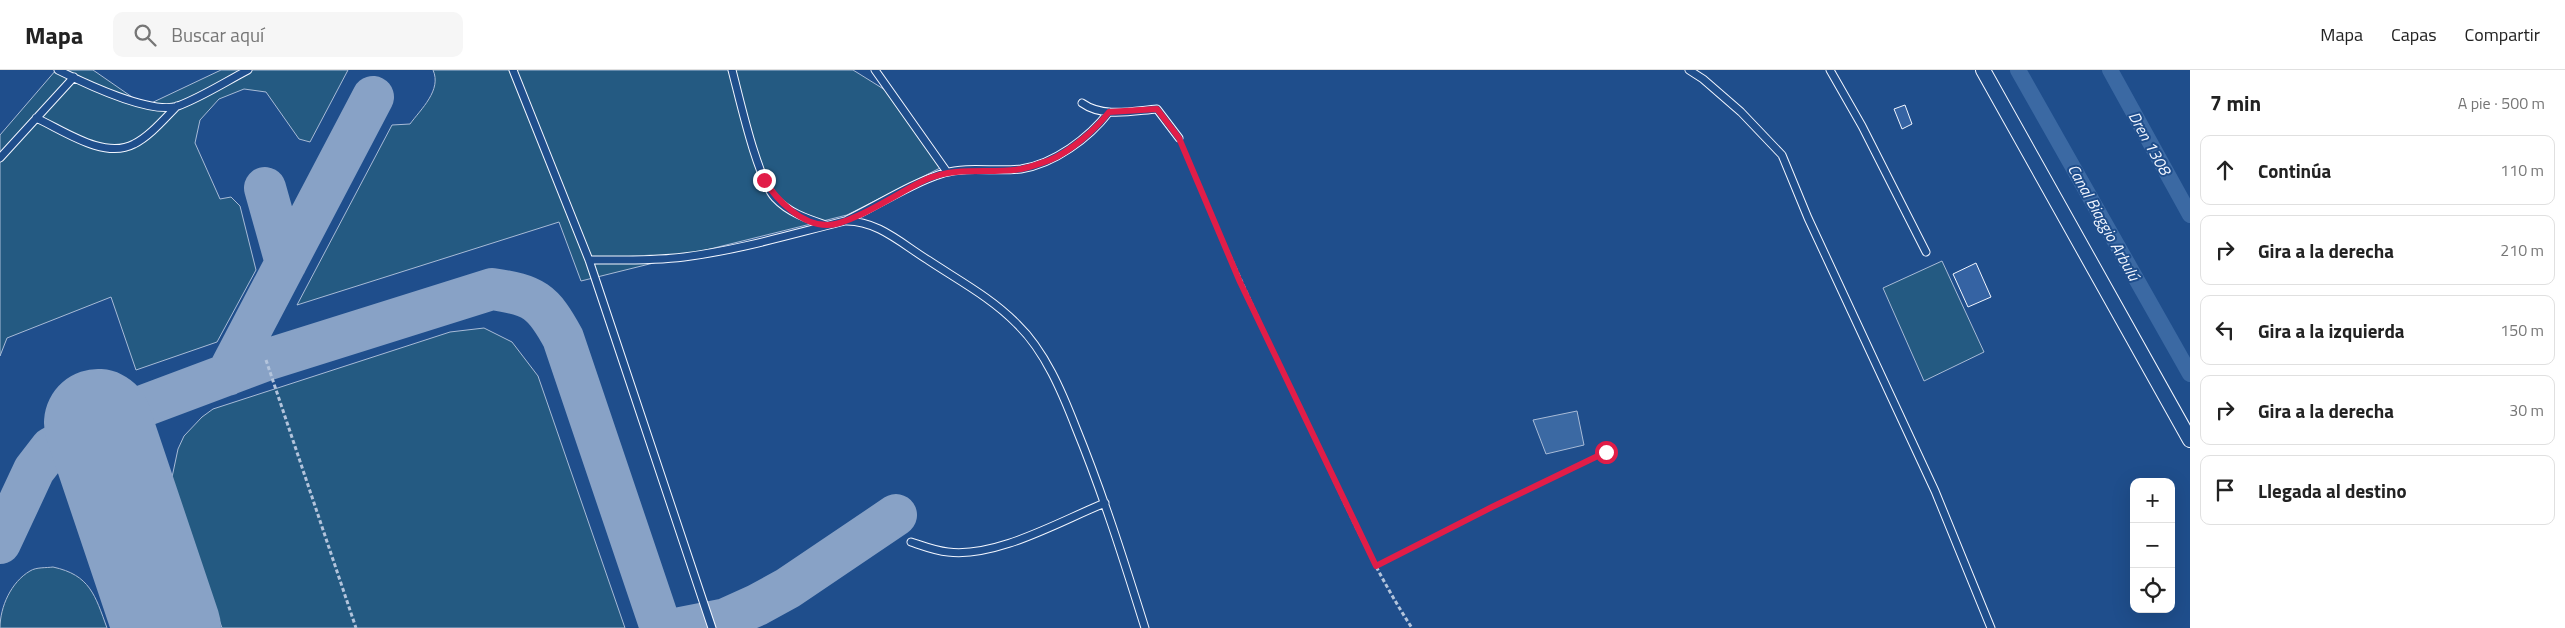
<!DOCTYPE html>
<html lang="es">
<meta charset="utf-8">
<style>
body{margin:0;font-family:"Titillium Web",sans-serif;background:#f6f6f6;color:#222}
.controls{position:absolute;right:15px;bottom:15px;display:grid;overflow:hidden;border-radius:10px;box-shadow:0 5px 20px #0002}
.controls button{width:45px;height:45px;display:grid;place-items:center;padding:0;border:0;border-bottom:1px solid #e0e0e0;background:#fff;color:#222;font:25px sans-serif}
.stop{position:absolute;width:15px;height:15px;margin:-11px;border:4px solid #e11d48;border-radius:50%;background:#fff}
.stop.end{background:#e11d48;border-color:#fff;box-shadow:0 1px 5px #0008}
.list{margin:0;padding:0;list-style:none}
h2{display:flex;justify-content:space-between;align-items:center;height:65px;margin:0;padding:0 20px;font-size:21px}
h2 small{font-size:16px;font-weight:400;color:#767676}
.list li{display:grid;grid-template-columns:32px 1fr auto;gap:15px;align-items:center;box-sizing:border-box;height:70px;margin:0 10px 10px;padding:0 10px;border:1px solid #e0e0e0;border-radius:10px}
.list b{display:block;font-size:19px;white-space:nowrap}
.list em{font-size:16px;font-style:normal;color:#767676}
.icon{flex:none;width:28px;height:28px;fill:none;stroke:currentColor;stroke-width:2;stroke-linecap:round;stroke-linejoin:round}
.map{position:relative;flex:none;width:2190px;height:558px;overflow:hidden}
header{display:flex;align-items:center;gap:30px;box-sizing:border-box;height:70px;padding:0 25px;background:#fff;border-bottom:1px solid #e0e0e0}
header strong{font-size:24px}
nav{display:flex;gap:28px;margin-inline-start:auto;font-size:18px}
.search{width:350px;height:45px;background:#f6f6f6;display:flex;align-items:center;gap:12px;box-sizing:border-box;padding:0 18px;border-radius:10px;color:#767676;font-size:19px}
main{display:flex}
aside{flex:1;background:#fff}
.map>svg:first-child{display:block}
.green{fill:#245a82;stroke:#a8bbd7}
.water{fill:#3b69a3;stroke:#a8bbd7}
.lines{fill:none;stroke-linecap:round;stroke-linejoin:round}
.canal{stroke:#3b69a3;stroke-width:16}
.taxiway{stroke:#88a2c6;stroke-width:42}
.runway{stroke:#88a2c6;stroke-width:108}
.building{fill:#3563a3;stroke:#f2f6ff}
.service-casing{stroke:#f2f6ff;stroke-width:9}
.minor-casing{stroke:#f2f6ff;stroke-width:16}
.path{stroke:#b3c4dc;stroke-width:3;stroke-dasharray:4 2.5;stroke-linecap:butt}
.service{stroke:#1f4e8c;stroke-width:7}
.minor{stroke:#1f4e8c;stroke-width:14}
.route{stroke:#e11d48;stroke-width:6}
.labels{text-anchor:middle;stroke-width:4;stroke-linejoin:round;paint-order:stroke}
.water-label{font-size:16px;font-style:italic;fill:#f2f6ff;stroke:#1f4e8c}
</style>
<header>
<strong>Mapa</strong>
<div class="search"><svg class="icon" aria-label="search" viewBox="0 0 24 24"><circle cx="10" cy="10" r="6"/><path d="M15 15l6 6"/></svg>Buscar aquí</div>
<nav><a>Mapa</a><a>Capas</a><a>Compartir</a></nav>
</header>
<main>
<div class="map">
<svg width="2190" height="558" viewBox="0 0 2190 558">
<rect width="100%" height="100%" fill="#1f4e8c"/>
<path class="green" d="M 56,0 L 93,0 L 145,36 L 221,0 L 348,0 L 310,72 L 299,69 L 266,22 L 244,19 L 219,29 L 200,50 L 195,73 L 220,129 L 231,127 L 240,136 L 256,200 L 217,272 L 136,300 L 111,227 L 7,268 L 0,286 L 0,65 Z
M 433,0 L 853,0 L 890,23 L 942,97 L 847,145 L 581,211 L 559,152 L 297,235 L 392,55 L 410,54 C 421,39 442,20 433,0 Z
M 1942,191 L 1984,282 L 1924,311 L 1883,218 Z
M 484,258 L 512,272 L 538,306 L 625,558 L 222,558 L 171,412 L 178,379 L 184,366 L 202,347 L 213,339 L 450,262 Z
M 53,497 C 90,505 95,525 107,558 L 0,558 C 0,537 11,512 30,501 C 36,497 46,498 53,497 Z"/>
<path class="water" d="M 1577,341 L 1584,375 L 1546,384 L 1533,350 Z"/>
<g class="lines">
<path class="canal" d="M 2018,0 L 2190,304
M 2110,0 L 2190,145"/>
<path class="taxiway" d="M 265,118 L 286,193
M 227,305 L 373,27
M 0,473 L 34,400 L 51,378 L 98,353 L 266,290 L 492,219 C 534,225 543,231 563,268 L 661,558
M 680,558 L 726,549 L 757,535 L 788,518 L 896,445"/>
<path class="runway" d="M 98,353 L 167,558"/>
</g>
<path class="building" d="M 1905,35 L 1912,54 L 1902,59 L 1894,39 Z
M 1976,193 L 1991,227 L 1968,237 L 1953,204 Z"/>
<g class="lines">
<defs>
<path id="service" d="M 58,0 C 84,13 151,45 178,36 C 202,27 225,12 248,0
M 513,0 L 589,190 L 712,558
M 732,0 C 740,30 757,108 775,128 C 789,143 808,149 826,155
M 875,0 L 947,102
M 1689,0 L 1703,9 L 1741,42 L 1782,85 L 1808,148 L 1935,421 L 1991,558
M 1830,0 L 1862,56 L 1926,182
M 1082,33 C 1103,48 1132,41 1157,39 L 1179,68
M 36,48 C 63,60 104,90 134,74 C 150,66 164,49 177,36
M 0,88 L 74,7
M 847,150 C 878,135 912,113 944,103 C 969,96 995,102 1021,99 C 1054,94 1089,68 1109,42
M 589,190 C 621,190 652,191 684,187 C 739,180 792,164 845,151 C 877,150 902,174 928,190 C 958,210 992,228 1017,254 C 1045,281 1062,322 1076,358 C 1103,424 1124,491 1145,558
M 911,472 C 923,476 936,481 948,482 C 997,488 1060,451 1105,433"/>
<path id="minor" d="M 1983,0 L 2190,370"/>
</defs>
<use href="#service" class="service-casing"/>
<use href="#minor" class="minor-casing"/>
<path class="path" d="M 1183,78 C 1225,177 1270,275 1316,372 C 1346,435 1374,500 1412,558
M 266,290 L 356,558
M 1376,496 L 1492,437 L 1606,383"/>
<use href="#service" class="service"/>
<use href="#minor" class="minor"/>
</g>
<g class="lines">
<path class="route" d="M 764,110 C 777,130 801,155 827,155 C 850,156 904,119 927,109 C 958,96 989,104 1021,99 C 1031,97 1041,93 1050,90 C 1071,81 1095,60 1109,42 L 1157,39 L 1179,68 L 1240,212 L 1376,496 L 1492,437 L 1606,382"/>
</g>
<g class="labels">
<g class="water-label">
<text transform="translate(2150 73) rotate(61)" y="6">Dren 1308</text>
<text transform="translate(2104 152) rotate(61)" y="6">Canal Biaggio Arbulú</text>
</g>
</g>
</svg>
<div class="controls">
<button>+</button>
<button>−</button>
<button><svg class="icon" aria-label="locate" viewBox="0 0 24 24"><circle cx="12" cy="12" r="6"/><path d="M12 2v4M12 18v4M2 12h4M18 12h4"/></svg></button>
</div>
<div class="stop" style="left:1606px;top:382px"></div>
<div class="stop end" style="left:764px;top:110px"></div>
</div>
<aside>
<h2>7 min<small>A pie · 500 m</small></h2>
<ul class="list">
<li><svg class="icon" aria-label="ahead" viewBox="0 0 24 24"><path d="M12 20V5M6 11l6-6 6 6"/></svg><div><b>Continúa</b></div><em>110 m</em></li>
<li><svg class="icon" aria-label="right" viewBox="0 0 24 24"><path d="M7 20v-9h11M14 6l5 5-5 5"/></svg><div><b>Gira a la derecha</b></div><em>210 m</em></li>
<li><svg class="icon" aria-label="left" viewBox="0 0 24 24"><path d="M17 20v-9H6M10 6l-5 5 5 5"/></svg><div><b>Gira a la izquierda</b></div><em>150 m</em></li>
<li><svg class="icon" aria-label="right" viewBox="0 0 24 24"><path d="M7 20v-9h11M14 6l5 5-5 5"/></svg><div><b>Gira a la derecha</b></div><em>30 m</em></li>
<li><svg class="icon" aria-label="arrive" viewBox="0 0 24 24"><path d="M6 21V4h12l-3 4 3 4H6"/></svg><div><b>Llegada al destino</b></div></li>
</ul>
</aside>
</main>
